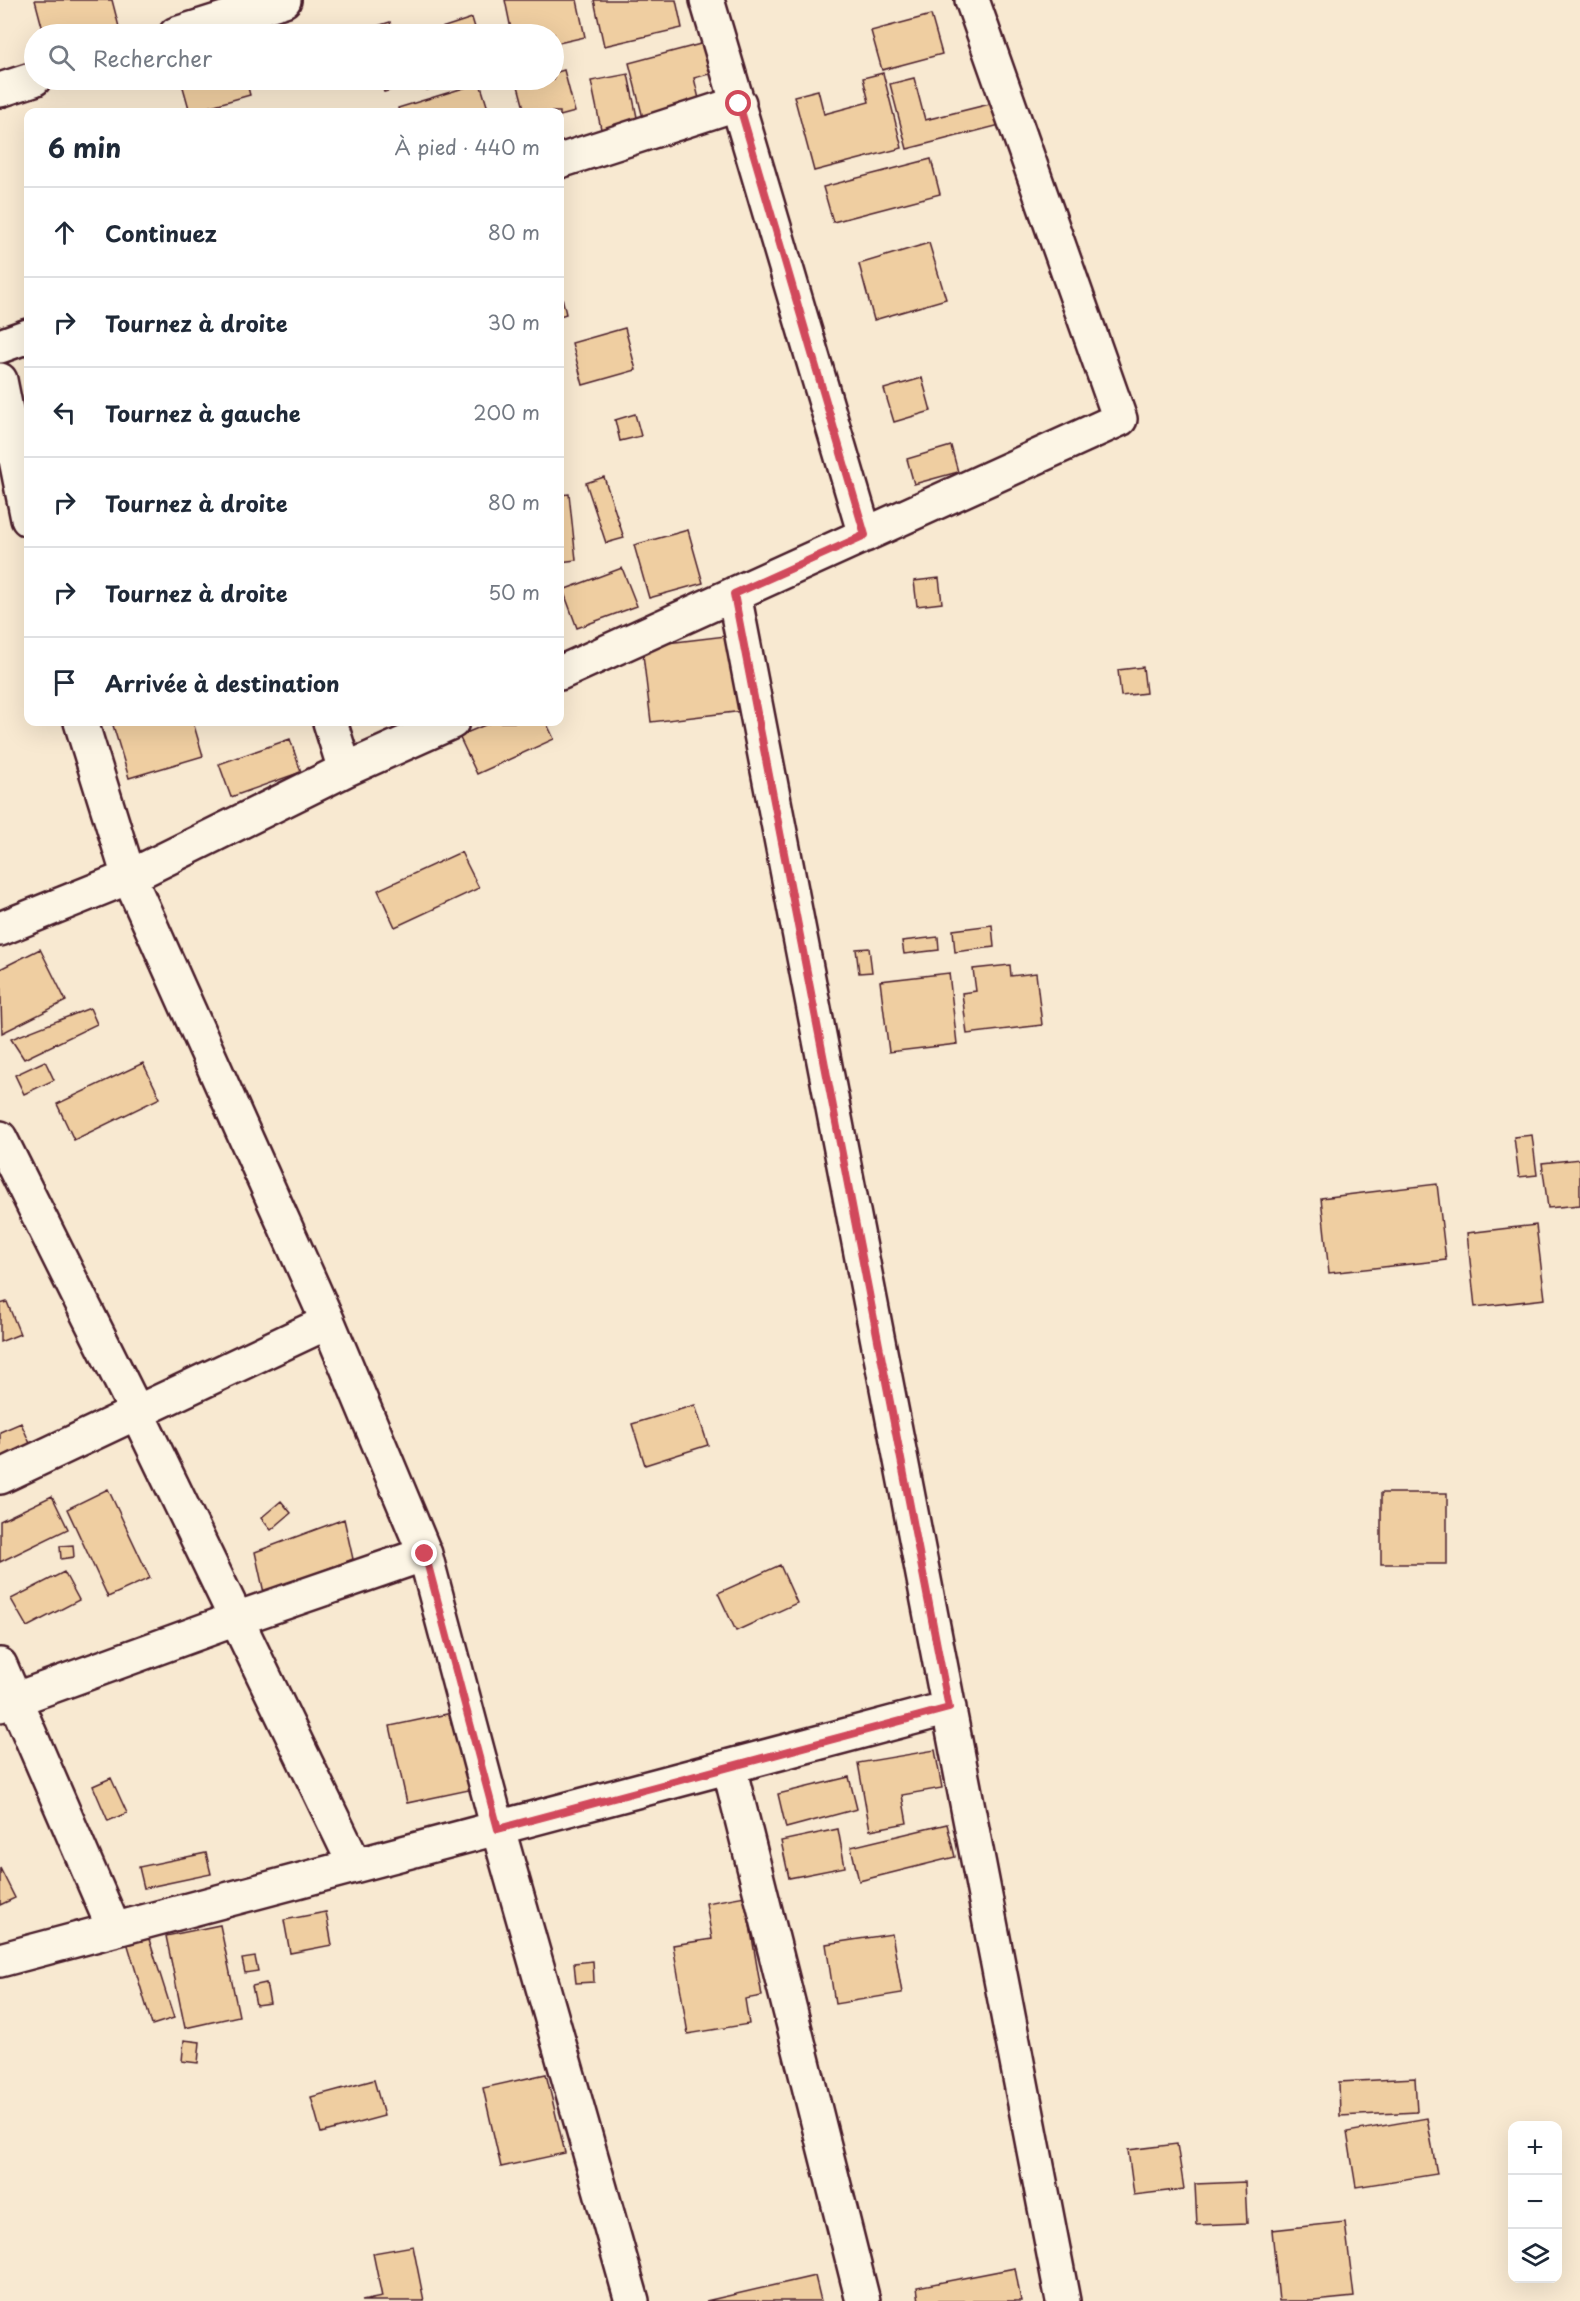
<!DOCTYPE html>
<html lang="fr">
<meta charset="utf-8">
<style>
body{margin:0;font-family:"Playpen Sans",sans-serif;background:#f2f2f3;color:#1f2937}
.controls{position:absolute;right:18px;bottom:18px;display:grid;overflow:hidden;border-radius:12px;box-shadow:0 6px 24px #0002}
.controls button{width:54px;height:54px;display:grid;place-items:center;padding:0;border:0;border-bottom:2px solid #e0e1e3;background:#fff;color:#1f2937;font:30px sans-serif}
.stop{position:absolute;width:18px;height:18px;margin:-14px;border:4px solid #d1495b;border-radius:50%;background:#fff}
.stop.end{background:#d1495b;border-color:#fff;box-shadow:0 2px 6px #0008}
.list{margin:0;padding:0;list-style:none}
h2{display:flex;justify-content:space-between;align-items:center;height:78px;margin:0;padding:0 24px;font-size:26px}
h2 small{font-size:20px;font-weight:400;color:#747a83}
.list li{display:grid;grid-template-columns:39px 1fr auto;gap:18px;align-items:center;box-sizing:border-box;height:90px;padding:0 24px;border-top:2px solid #e0e1e3}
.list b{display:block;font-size:22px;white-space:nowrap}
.list em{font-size:20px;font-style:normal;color:#747a83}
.icon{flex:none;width:33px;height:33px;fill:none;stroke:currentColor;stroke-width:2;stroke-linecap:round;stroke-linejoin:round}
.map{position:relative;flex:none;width:1580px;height:2301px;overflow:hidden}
.search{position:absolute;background:#fff;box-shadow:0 6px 24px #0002;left:24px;top:24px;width:540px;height:66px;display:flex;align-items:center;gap:15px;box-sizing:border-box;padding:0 21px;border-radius:33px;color:#747a83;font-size:22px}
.panel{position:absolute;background:#fff;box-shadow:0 6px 24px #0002;left:24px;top:108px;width:540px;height:618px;border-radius:12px}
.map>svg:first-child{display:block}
.building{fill:#efcea1;stroke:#4a1f2b;stroke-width:1.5}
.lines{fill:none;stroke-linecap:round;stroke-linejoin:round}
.minor-casing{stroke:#4a1f2b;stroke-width:38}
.minor{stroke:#fcf5e5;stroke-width:33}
.route{stroke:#d1495b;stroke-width:8}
</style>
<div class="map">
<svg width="1580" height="2301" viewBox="0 0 1580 2301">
<rect width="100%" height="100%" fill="#f8e9d1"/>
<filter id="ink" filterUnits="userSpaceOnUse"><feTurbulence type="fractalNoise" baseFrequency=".0167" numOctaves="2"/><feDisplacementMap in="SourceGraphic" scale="12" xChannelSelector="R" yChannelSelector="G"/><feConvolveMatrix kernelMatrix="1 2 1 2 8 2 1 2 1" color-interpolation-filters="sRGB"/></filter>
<g filter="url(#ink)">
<path class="building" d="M 35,0 L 112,0 L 119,27 L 89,34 L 44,34 Z
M 505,0 L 577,0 L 585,37 L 554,44 L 554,34 L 512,34 Z
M 594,0 L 676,0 L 682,28 L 604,46 Z
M 931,15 L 942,54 L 882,70 L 871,31 Z
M 472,18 L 477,34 L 423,34 Z
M 390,22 L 393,34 L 366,34 L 365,30 Z
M 712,41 L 720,71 L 694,78 L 700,103 L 643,118 L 629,63 Z
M 564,70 L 575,112 L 560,116 L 560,112 L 525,112 L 517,82 L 527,80 L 554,80 L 554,73 Z
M 883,73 L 902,148 L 814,171 L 794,96 L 818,90 L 824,114 L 869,102 L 863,78 Z
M 628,74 L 638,122 L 601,129 L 591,81 Z
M 914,78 L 925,120 L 994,103 L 1000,125 L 907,149 L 890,84 Z
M 181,80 L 246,80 L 250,95 L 190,112 Z
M 380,80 L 407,80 L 409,85 L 384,92 Z
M 423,80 L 456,80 L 427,90 Z
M 480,83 L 489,112 L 399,112 L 398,108 Z
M 931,159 L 940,194 L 833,222 L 823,187 Z
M 929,243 L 946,299 L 874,320 L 859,264 Z
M 560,289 L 566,314 L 560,316 Z
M 625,328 L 636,370 L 583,385 L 572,343 Z
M 922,378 L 931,411 L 894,422 L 884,389 Z
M 635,414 L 641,436 L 620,441 L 615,420 Z
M 951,446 L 958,472 L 914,484 L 907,459 Z
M 604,477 L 624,538 L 606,543 L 586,483 Z
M 569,494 L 576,560 L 560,562 L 560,495 Z
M 688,530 L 703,583 L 649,598 L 634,545 Z
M 622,568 L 637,606 L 577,628 L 563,590 Z
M 939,578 L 942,603 L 917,606 L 914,581 Z
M 734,635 L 743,711 L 651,722 L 642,646 Z
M 1143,667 L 1146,693 L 1121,696 L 1118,670 Z
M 112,722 L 193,722 L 203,756 L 129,778 Z
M 492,722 L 546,722 L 554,739 L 477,774 L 459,736 Z
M 290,739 L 301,772 L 231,797 L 219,764 Z
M 461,852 L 479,888 L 395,927 L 378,890 Z
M 992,925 L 994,947 L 955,952 L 953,930 Z
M 938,937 L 939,950 L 904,954 L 902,941 Z
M 869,948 L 872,972 L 859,973 L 856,949 Z
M 40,949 L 66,1001 L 2,1033 L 0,969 Z
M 1010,965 L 1011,976 L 1036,973 L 1042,1025 L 967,1034 L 962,993 L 976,991 L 973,969 Z
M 949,973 L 957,1044 L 889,1052 L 880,981 Z
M 90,1008 L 97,1024 L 24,1059 L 11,1039 Z
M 45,1061 L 54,1080 L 24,1094 L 15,1075 Z
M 143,1063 L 160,1098 L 74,1140 L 57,1104 Z
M 1532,1135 L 1537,1175 L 1519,1177 L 1514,1137 Z
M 1580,1159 L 1580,1205 L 1548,1208 L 1542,1163 Z
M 1437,1184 L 1446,1260 L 1329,1273 L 1321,1198 Z
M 1536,1225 L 1545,1299 L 1475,1307 L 1467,1233 Z
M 7,1302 L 20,1334 L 0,1342 L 0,1304 Z
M 695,1405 L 708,1445 L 645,1465 L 632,1424 Z
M 21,1423 L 32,1448 L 0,1462 L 0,1432 Z
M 108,1489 L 150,1578 L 108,1597 L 67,1509 Z
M 1381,1493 L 1447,1493 L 1447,1564 L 1381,1564 Z
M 52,1496 L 68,1529 L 0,1562 L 0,1521 Z
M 281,1501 L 291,1513 L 271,1530 L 261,1518 Z
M 344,1519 L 353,1559 L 264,1593 L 255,1552 Z
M 73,1545 L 74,1557 L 61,1559 L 60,1546 Z
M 780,1565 L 797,1603 L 736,1631 L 718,1593 Z
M 64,1572 L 79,1600 L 27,1627 L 11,1599 Z
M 452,1713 L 469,1790 L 407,1803 L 390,1726 Z
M 935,1750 L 942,1788 L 902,1795 L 907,1823 L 870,1830 L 858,1763 Z
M 849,1777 L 857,1809 L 786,1828 L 778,1794 Z
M 111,1778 L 127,1813 L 108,1821 L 93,1786 Z
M 947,1824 L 955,1857 L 859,1881 L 851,1847 Z
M 838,1829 L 845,1867 L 789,1878 L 781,1841 Z
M 206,1853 L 211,1874 L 144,1888 L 139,1867 Z
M 0,1868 L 15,1898 L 0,1905 Z
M 745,1896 L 762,1996 L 745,1999 L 749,2024 L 688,2034 L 673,1945 L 712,1939 L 706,1903 Z
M 326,1912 L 332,1945 L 290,1953 L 284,1920 Z
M 220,1925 L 239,2016 L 185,2028 L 166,1936 Z
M 892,1934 L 902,1993 L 835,2004 L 826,1944 Z
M 148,1936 L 174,2018 L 152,2025 L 127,1942 Z
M 255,1957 L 258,1971 L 245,1973 L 242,1959 Z
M 593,1961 L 594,1982 L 576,1983 L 574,1963 Z
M 266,1983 L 270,2003 L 256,2005 L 252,1986 Z
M 184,2040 L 200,2042 L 198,2063 L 182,2061 Z
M 546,2074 L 565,2153 L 501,2167 L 483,2088 Z
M 1415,2078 L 1417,2112 L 1340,2116 L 1339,2082 Z
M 374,2080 L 384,2116 L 321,2133 L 311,2097 Z
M 1427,2118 L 1437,2174 L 1356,2187 L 1347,2132 Z
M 1177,2144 L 1184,2189 L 1134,2195 L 1128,2150 Z
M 1245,2182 L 1247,2223 L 1197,2225 L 1195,2184 Z
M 1345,2222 L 1354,2297 L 1314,2301 L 1279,2301 L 1272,2230 Z
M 413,2246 L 424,2301 L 362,2301 L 382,2297 L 373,2253 Z
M 1015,2268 L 1021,2301 L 919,2301 L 917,2287 Z
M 815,2276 L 821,2301 L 706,2301 Z"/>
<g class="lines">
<defs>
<path id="minor" d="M 707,0 L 865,535
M 176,34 L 284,0
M 0,90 L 34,79
M 560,161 L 739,103
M 0,346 L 28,336
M 0,380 L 28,519
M 734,594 L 1063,2301
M 560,673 L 1120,419 L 972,0
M 81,722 L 129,877 L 328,1322 L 425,1554 L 498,1829 L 632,2301
M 330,722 L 345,770
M 0,929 L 129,877 L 345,770 L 452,722
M 0,1138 L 137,1413 L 355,1865
M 0,1477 L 328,1322
M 0,1665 L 114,1929
M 0,1705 L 236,1619 L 425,1554
M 729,1767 L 863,2301
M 0,1960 L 949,1708"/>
</defs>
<use href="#minor" class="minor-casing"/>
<use href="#minor" class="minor"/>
</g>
</g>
<g class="lines" filter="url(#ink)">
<path class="route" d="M 425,1554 L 498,1829 L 949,1708 L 734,594 L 865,535 L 739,104"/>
</g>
</svg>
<div class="controls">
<button>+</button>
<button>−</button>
<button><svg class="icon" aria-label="layers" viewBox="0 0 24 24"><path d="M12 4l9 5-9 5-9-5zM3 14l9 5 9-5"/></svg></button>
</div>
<div class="stop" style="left:739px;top:104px"></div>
<div class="stop end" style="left:425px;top:1554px"></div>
<div class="search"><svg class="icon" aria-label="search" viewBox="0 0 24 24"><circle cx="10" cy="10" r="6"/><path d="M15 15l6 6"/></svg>Rechercher</div>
<section class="panel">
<h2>6 min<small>À pied · 440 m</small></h2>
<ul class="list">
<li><svg class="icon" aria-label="ahead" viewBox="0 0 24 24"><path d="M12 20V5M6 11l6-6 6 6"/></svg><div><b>Continuez</b></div><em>80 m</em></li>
<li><svg class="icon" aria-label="right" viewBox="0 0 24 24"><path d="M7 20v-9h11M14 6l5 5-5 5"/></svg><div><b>Tournez à droite</b></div><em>30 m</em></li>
<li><svg class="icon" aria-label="left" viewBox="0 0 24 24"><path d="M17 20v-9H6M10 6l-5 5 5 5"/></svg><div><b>Tournez à gauche</b></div><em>200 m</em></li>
<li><svg class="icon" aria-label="right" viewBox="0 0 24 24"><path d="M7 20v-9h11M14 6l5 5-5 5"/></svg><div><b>Tournez à droite</b></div><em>80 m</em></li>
<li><svg class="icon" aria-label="right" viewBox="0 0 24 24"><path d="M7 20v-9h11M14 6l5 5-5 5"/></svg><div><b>Tournez à droite</b></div><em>50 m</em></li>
<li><svg class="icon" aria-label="arrive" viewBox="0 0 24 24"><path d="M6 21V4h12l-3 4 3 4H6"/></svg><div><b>Arrivée à destination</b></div></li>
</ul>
</section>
</div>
